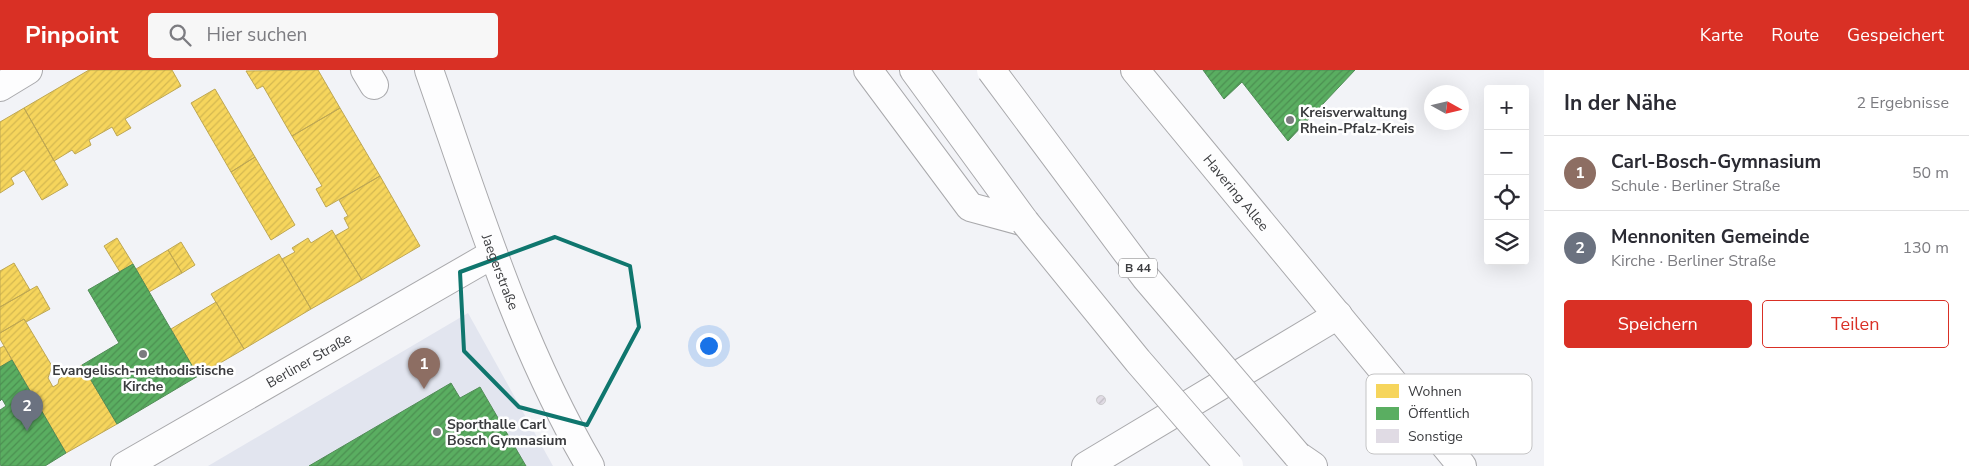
<!DOCTYPE html>
<html lang="de">
<meta charset="utf-8">
<style>
body{margin:0;font-family:"Nunito Sans",sans-serif;background:#f7f7f7;color:#2b2b33}
.controls{position:absolute;right:15px;top:15px;display:grid;overflow:hidden;border-radius:5px;box-shadow:0 5px 20px #0002}
.controls button{width:45px;height:45px;display:grid;place-items:center;padding:0;border:0;border-bottom:1px solid #e1e1e2;background:#fff;color:#2b2b33;font:25px sans-serif}
.compass{position:absolute;left:1424px;top:15px;width:45px;height:45px;border-radius:50%;background:#fff;box-shadow:0 5px 20px #0002;rotate:98deg}
.you{position:absolute;left:708px;top:275px;width:18px;height:18px;margin:-12px;border:4px solid #fff;border-radius:50%;background:#1a73e8;box-shadow:0 0 0 8px #1a73e833}
.badge{display:grid;place-items:center;width:32px;height:32px;border-radius:50%;background:#d93025;color:#fff;font-size:16px;font-weight:700}
.pin{position:absolute;translate:-50% -41px;filter:drop-shadow(0 1px 2px #0008)}
.pin::after{content:'';position:absolute;top:26px;width:18px;height:15px;background:inherit;clip-path:polygon(0 0,100% 0,50% 100%)}
.list{margin:0;padding:0;list-style:none}
h2{display:flex;justify-content:space-between;align-items:center;height:65px;margin:0;padding:0 20px;font-size:21px}
h2 small{font-size:16px;font-weight:400;color:#7c7c81}
.list li{display:grid;grid-template-columns:32px 1fr auto;gap:15px;align-items:center;box-sizing:border-box;height:75px;padding:0 20px;border-top:1px solid #e1e1e2}
.list b{display:block;font-size:19px;white-space:nowrap}
.list p{margin:0;font-size:16px;white-space:nowrap;color:#7c7c81}
.list em{font-size:16px;font-style:normal;color:#7c7c81}
.actions{display:flex;gap:10px;padding:15px 20px}
.actions a{flex:1;padding:11px 0;border:1px solid #d93025;border-radius:5px;text-align:center;font-size:18px;color:#d93025}
.actions .main{background:#d93025;color:#fff}
.icon{flex:none;width:28px;height:28px;fill:none;stroke:currentColor;stroke-width:2;stroke-linecap:round;stroke-linejoin:round}
.map{position:relative;flex:none;width:1544px;height:396px;overflow:hidden}
header{display:flex;align-items:center;gap:30px;box-sizing:border-box;height:70px;padding:0 25px;background:#d93025;color:#fff}
header strong{font-size:24px}
nav{display:flex;gap:28px;margin-inline-start:auto;font-size:18px}
.search{width:350px;height:45px;background:#f7f7f7;display:flex;align-items:center;gap:12px;box-sizing:border-box;padding:0 18px;border-radius:5px;color:#7c7c81;font-size:19px}
main{display:flex}
aside{flex:1;background:#fff}
.map>svg:first-child{display:block}
.built{fill:#e2e5ef}
.homes{fill:url(#homes-hatch);stroke:#bea753}
.public{fill:url(#public-hatch);stroke:#518c57}
.building{fill:url(#building-hatch);stroke:#cccbce}
.lines{fill:none;stroke-linecap:round;stroke-linejoin:round}
.minor-casing{stroke:#a9a9ac;stroke-width:30}
.trunk-casing{stroke:#a9a9ac;stroke-width:30}
.minor{stroke:#fdfdfe;stroke-width:28}
.trunk{stroke:#fdfdfe;stroke-width:28}
.trunk-bridge-casing{stroke:#a9a9ac;stroke-width:30;stroke-linecap:butt}
.trunk-bridge{stroke:#fdfdfe;stroke-width:28}
.marked{fill:none;stroke:#0f766e;stroke-width:4;stroke-linejoin:round}
.poi-dot{fill:#7b7c7f;stroke:#fff;stroke-width:2}
.labels{text-anchor:middle;stroke-width:5;stroke-linejoin:round;paint-order:stroke}
.shield{fill:#fff;stroke:#767679;stroke-width:1}
.shield-label{font-size:12px;font-weight:bold;fill:#3b3c3f}
.poi-label{font-size:14px;font-weight:bold;fill:#3b3c3f;stroke:#fff;text-anchor:start}
.street-label{font-size:14px;fill:#3b3c3f;stroke:#fff}
.key{fill:#fff;stroke:#c4c4c5;stroke-width:1}
.key-label{font-size:14px;fill:#3b3c3f}
</style>
<header>
<strong>Pinpoint</strong>
<div class="search"><svg class="icon" aria-label="search" viewBox="0 0 24 24"><circle cx="10" cy="10" r="6"/><path d="M15 15l6 6"/></svg>Hier suchen</div>
<nav><a>Karte</a><a>Route</a><a>Gespeichert</a></nav>
</header>
<main>
<div class="map">
<svg width="1544" height="396" viewBox="0 0 1544 396">
<defs>
<pattern id="homes-hatch" width="6" height="6" patternUnits="userSpaceOnUse" patternTransform="scale(1.25)"><rect width="6" height="6" fill="#f6d55c"/><path d="M-1 1l2-2M0 6l6-6M5 7l2-2" fill="none" stroke="#d4b851"/></pattern>
<pattern id="public-hatch" width="6" height="6" patternUnits="userSpaceOnUse" patternTransform="scale(1.25)"><rect width="6" height="6" fill="#5aae61"/><path d="M-1 1l2-2M0 6l6-6M5 7l2-2" fill="none" stroke="#4c8f51"/></pattern>
<pattern id="building-hatch" width="6" height="6" patternUnits="userSpaceOnUse" patternTransform="scale(1.25)"><rect width="6" height="6" fill="#e0dbe4"/><path d="M-1 1l2-2M0 6l6-6M5 7l2-2" fill="none" stroke="#c1bdc5"/></pattern>
</defs>
<rect width="100%" height="100%" fill="#f2f3f7"/>
<path class="built" d="M 468,243 L 553,396 L 208,396 Z"/>
<path class="homes" d="M 89,0 L 172,0 L 181,16 L 125,49 L 131,58 L 117,66 L 112,57 L 89,70 L 91,75 L 75,84 L 72,80 L 54,91 L 24,38 Z
M 318,0 L 340,38 L 292,66 L 263,16 L 257,19 L 246,1 Z
M 215,19 L 255,87 L 231,102 L 191,33 Z
M 24,38 L 68,115 L 42,130 L 24,100 L 11,108 L 14,114 L 0,123 L 0,52 Z
M 340,38 L 380,106 L 326,137 L 316,119 L 322,116 L 292,66 Z
M 255,87 L 295,155 L 271,170 L 231,102 Z
M 380,106 L 420,176 L 362,210 L 335,166 L 349,158 L 344,148 L 348,146 L 339,130 Z
M 332,160 L 362,210 L 311,239 L 282,189 L 295,182 L 292,178 L 308,168 L 311,173 Z
M 117,168 L 133,194 L 120,202 L 104,176 Z
M 181,172 L 195,195 L 182,203 L 168,180 Z
M 168,180 L 182,203 L 149,222 L 136,199 Z
M 279,184 L 311,239 L 244,279 L 211,224 Z
M 14,193 L 30,220 L 0,237 L 0,201 Z
M 37,216 L 50,239 L 26,252 L 24,249 L 0,263 L 0,237 Z
M 216,232 L 244,279 L 198,306 L 171,259 Z
M 24,249 L 52,296 L 48,308 L 53,317 L 58,314 L 59,309 L 82,295 L 117,354 L 66,383 L 0,269 L 0,263 Z
M 4,276 L 12,290 L 0,297 L 0,278 Z"/>
<path class="public" d="M 1203,0 L 1355,0 L 1288,71 L 1242,12 L 1224,29 Z
M 133,194 L 198,306 L 117,354 L 82,295 L 119,273 L 88,220 Z
M 12,290 L 66,383 L 45,396 L 1,396 L 0,394 L 0,340 L 6,336 L 2,329 L 0,331 L 0,297 Z
M 451,313 L 460,328 L 480,317 L 526,396 L 309,396 Z"/>
<path class="building" d="M1096.5 330a4.5 4.5 0 1 1 9 0a4.5 4.5 0 1 1-9 0Z"/>
<g class="lines">
<defs>
<g id="minor">
<path d="M 365,0 L 374,15"/>
<path id="s1" d="M 429,0 C 476,134 518,273 590,396"/>
<path id="s2" d="M 1135,0 L 1462,396"/>
<path d="M 0,17 L 28,0"/>
<path id="s3" d="M 125,396 L 493,184"/>
<path d="M 1086,396 L 1338,245"/>
</g>
<path id="trunk" d="M 868,0 L 970,137 L 1025,152
M 914,0 L 1025,152
M 1297,385 L 1313,396"/>
</defs>
<use href="#minor" class="minor-casing"/>
<use href="#trunk" class="trunk-casing"/>
<use href="#minor" class="minor"/>
<use href="#trunk" class="trunk"/>
<defs>
<path id="trunk-bridge" d="M 991,0 L 1146,208 L 1297,385
M 1025,152 L 1138,291 L 1229,396"/>
</defs>
<use href="#trunk-bridge" class="trunk-bridge-casing"/>
<use href="#trunk-bridge" class="trunk-bridge"/>
</g>
<path class="marked" d="M 555,167 L 630,196 L 639,257 L 587,355 L 519,337 L 464,281 L 460,202 Z"/>
<g class="poi-dot">
<circle cx="1290" cy="50" r="5"/>
<circle cx="143" cy="284" r="5"/>
<circle cx="437" cy="362" r="5"/>
</g>
<g class="labels">
<rect class="shield" x="1119" y="188.5" width="38" height="19" rx="4"/>
<g class="shield-label">
<text x="1138" y="202">B 44</text>
</g>
<g class="poi-label">
<text x="1300" y="47">Kreisverwaltung<tspan x="1300" dy="16">Rhein-Pfalz-Kreis</tspan></text>
<text x="143" y="305" text-anchor="middle">Evangelisch-methodistische<tspan x="143" dy="16">Kirche</tspan></text>
<text x="447" y="359">Sporthalle Carl<tspan x="447" dy="16">Bosch Gymnasium</tspan></text>
</g>
<g class="street-label">
<text dy="5" stroke="none"><textPath href="#s2" startOffset="159">Havering Allee</textPath></text>
<text dy="5" stroke="none"><textPath href="#s1" startOffset="214">Jaegerstraße</textPath></text>
<text dy="5" stroke="none"><textPath href="#s3" startOffset="212">Berliner Straße</textPath></text>
</g>
</g>
<rect x="1366" y="304" width="166" height="80" rx="8" class="key"/>
<rect x="1376" y="314" width="23" height="14" fill="#f6d55c"/>
<rect x="1376" y="337" width="23" height="13" fill="#5aae61"/>
<rect x="1376" y="359" width="23" height="14" fill="#e0dbe4"/>
<g class="key-label">
<text x="1408" y="326">Wohnen</text>
<text x="1408" y="348">Öffentlich</text>
<text x="1408" y="371">Sonstige</text>
</g>
</svg>
<div class="controls">
<button>+</button>
<button>−</button>
<button><svg class="icon" aria-label="locate" viewBox="0 0 24 24"><circle cx="12" cy="12" r="6"/><path d="M12 2v4M12 18v4M2 12h4M18 12h4"/></svg></button>
<button><svg class="icon" aria-label="layers" viewBox="0 0 24 24"><path d="M12 4l9 5-9 5-9-5zM3 14l9 5 9-5"/></svg></button>
</div>
<svg class="compass" viewBox="-18 -18 36 36"><path d="M0-13l5 13h-10z" fill="#e53935"/><path d="M0 13l5-13h-10z" fill="#7c7c81"/></svg>
<div class="you"></div>
<div class="pin badge" style="left:424px;top:319px;background:#8d6e63">1</div>
<div class="pin badge" style="left:27px;top:361px;background:#6b7280">2</div>
</div>
<aside>
<h2>In der Nähe<small>2 Ergebnisse</small></h2>
<ul class="list">
<li><span class="badge" style="background:#8d6e63">1</span><div><b>Carl-Bosch-Gymnasium</b><p>Schule · Berliner Straße</p></div><em>50 m</em></li>
<li><span class="badge" style="background:#6b7280">2</span><div><b>Mennoniten Gemeinde</b><p>Kirche · Berliner Straße</p></div><em>130 m</em></li>
</ul>
<div class="actions"><a class="main">Speichern</a><a>Teilen</a></div>
</aside>
</main>
